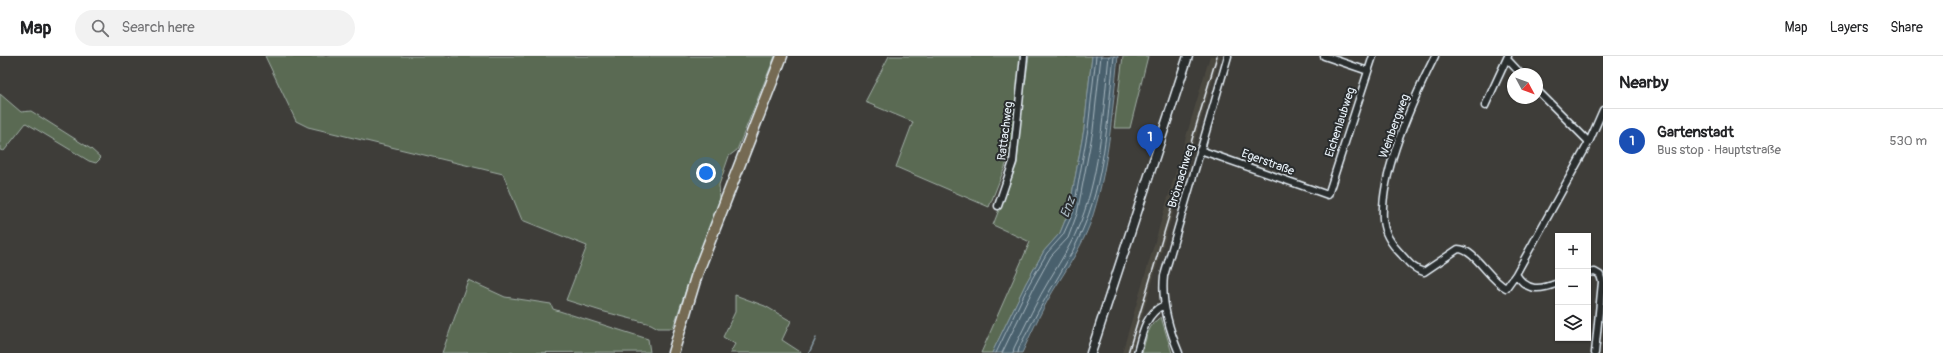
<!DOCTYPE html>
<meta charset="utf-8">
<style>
body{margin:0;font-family:Pangolin,sans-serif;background:#f2f2f2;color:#202124}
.controls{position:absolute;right:12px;bottom:12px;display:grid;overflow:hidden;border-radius:0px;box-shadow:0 1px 3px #0004}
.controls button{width:36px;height:36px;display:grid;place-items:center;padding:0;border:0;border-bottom:1px solid #e0e0e0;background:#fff;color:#202124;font:20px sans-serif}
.compass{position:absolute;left:1507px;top:12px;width:36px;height:36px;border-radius:50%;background:#fff;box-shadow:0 1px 3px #0004;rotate:131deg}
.you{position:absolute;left:706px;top:117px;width:14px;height:14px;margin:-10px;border:3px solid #fff;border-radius:50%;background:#1a73e8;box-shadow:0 0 0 6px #1a73e833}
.badge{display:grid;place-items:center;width:26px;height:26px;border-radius:50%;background:#db2777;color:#fff;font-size:13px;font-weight:700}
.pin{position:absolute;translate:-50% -33px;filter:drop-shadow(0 1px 2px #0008)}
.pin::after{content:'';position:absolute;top:21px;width:14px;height:12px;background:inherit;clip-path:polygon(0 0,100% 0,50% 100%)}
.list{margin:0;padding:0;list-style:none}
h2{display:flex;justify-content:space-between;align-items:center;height:52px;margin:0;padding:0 16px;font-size:17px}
h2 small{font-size:13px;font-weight:400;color:#757577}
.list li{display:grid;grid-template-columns:26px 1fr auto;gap:12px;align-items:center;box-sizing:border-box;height:64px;padding:0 16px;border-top:1px solid #e0e0e0}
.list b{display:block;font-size:15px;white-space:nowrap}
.list p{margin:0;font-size:13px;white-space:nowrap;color:#757577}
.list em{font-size:13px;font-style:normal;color:#757577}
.icon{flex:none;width:22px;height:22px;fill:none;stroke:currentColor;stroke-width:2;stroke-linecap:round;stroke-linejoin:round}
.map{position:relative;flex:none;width:1603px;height:297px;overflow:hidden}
header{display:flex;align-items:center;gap:24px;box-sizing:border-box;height:56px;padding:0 20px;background:#fff;border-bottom:1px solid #e0e0e0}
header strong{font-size:19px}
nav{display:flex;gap:22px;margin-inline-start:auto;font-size:14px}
.search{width:280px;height:36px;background:#f2f2f2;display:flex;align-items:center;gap:10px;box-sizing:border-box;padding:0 14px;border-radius:22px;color:#757577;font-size:15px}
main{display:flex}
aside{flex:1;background:#fff}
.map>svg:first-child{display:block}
.built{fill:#4c4841}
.green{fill:#5a6a53;stroke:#a1aea6}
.water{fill:#49616d;stroke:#899ba5}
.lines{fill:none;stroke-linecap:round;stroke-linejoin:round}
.shore{stroke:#a8b7c0;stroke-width:1}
.stream{stroke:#899ba5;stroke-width:1.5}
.minor-casing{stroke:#e8f1f8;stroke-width:9}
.tertiary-casing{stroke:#e8f1f8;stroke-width:11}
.primary-casing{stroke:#e8f1f8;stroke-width:13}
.minor{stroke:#2a2d2e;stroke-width:6}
.tertiary{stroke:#2a2d2e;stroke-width:8}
.primary{stroke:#746b52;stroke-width:10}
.rail{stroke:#e8f1f8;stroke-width:1.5}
.labels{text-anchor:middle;stroke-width:4;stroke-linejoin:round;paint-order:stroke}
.street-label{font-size:12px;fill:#e8f1f8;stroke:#2a2d2e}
.water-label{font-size:13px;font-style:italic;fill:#a8b7c0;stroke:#2a2d2e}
</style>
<header>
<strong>Map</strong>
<div class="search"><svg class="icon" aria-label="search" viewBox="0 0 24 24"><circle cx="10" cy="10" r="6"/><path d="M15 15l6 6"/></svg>Search here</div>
<nav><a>Map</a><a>Layers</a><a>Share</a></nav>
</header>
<main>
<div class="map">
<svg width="1603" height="297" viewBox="0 0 1603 297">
<rect width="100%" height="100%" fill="#3e3d39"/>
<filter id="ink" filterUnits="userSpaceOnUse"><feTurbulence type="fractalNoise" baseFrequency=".025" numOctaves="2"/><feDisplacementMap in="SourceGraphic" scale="8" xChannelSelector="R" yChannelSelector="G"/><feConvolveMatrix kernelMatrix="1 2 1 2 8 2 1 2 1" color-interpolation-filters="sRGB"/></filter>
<g filter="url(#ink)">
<path class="built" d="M 1210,0 L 1220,0 L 1131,297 L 1122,297 Z"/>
<path class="green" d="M 265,0 L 775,0 L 737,94 L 729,100 L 719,129 L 720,144 L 694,210 L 673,272 L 658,272 L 651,268 L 601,255 L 566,244 L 587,190 L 522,164 L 503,118 L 308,71 L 296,65 Z
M 889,0 L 1022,0 L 1017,70 L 1009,101 L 989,151 L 896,111 L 913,66 L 865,46 Z
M 1029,0 L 1092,0 L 1084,73 L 1069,155 L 1060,177 L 1044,195 L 1026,227 L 992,297 L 981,297 L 1030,186 L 993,169 L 1017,108 L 1022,49 Z
M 1123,0 L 1148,0 L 1130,72 L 1114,72 Z
M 0,38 L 21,56 L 31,55 L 91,93 L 101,102 L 96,107 L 89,105 L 26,67 L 4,95 L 0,94 Z
M 468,224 L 505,241 L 551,248 L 553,253 L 648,283 L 650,296 L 442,297 Z
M 735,239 L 765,250 L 791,265 L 782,284 L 802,297 L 730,297 L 735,288 L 723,281 L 735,256 Z
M 1161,261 L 1172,297 L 1142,297 C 1146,283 1148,268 1161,261 Z"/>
<path class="water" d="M 1092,0 L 1118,0 C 1112,56 1109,114 1090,168 C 1082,189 1070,208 1058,227 C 1044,249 1033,273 1022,297 L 992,297 L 1026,227 L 1044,195 L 1060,177 L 1069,155 L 1084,73 Z"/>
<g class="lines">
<path class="shore" d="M 996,297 L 1029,228 L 1047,197 L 1063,179 L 1073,157 L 1088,73 L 1096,0
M 1002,297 L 1034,231 L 1051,200 L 1068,182 L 1077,158 L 1093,74 L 1101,0
M 1013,297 L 1014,292 C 1026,268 1037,244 1051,221 C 1062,203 1073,185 1081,165 C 1101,113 1103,55 1109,0
M 1018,297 C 1019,288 1027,278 1031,269 C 1048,235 1071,204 1085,168 C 1106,116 1108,55 1114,0"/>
<path class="stream" d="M 809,297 L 816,282"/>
<defs>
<path id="minor" d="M 1324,0 L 1368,15
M 1435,0 C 1414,42 1380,117 1383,164 C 1384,177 1392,189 1401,198 C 1409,207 1413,213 1424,216 L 1458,193 C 1475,193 1489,224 1506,232 L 1516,218 L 1589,86 L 1603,54
M 1507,3 L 1521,18
M 1537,34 L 1589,86
M 1485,50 L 1508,0
M 1200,94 L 1328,139 L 1373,0
M 998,150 L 1013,106 L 1024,0
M 1588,217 L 1595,216 L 1600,219 L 1602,226 L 1595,297
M 1516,218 C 1527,236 1540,234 1558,227
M 1137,297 C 1142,278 1145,258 1164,249
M 1179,297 C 1169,273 1161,246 1164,220 L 1228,0"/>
<path id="tertiary" d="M 1091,297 L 1188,0"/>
<path id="primary" d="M 673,297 L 697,218 L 782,0"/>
</defs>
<use href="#minor" class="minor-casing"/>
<use href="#tertiary" class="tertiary-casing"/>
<use href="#primary" class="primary-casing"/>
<use href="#minor" class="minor"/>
<use href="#tertiary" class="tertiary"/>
<use href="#primary" class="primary"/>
<path class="rail" d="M 1128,297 L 1217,0"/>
</g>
</g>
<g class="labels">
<g class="street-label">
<text transform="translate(1340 66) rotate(-72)" y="4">Eichenlaubweg</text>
<text transform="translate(1394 70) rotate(-70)" y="4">Weinbergweg</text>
<text transform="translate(1005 75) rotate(-83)" y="4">Rattachweg</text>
<text transform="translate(1268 106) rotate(20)" y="4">Egerstraße</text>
<text transform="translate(1181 120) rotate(-73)" y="4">Brömachweg</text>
</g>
<g class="water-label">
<text transform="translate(1067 151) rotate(-69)" y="5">Enz</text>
</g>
</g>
</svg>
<div class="controls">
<button>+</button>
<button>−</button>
<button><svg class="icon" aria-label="layers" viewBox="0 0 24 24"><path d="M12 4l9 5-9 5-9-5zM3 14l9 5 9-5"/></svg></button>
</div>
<svg class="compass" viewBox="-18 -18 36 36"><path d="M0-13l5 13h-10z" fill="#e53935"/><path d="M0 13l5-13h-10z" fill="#757577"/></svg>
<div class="you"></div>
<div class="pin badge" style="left:1150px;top:101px;background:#1a4fb4">1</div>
</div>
<aside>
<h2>Nearby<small></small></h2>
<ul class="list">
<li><span class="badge" style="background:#1a4fb4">1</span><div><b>Gartenstadt</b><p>Bus stop · Hauptstraße</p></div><em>530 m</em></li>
</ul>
</aside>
</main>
